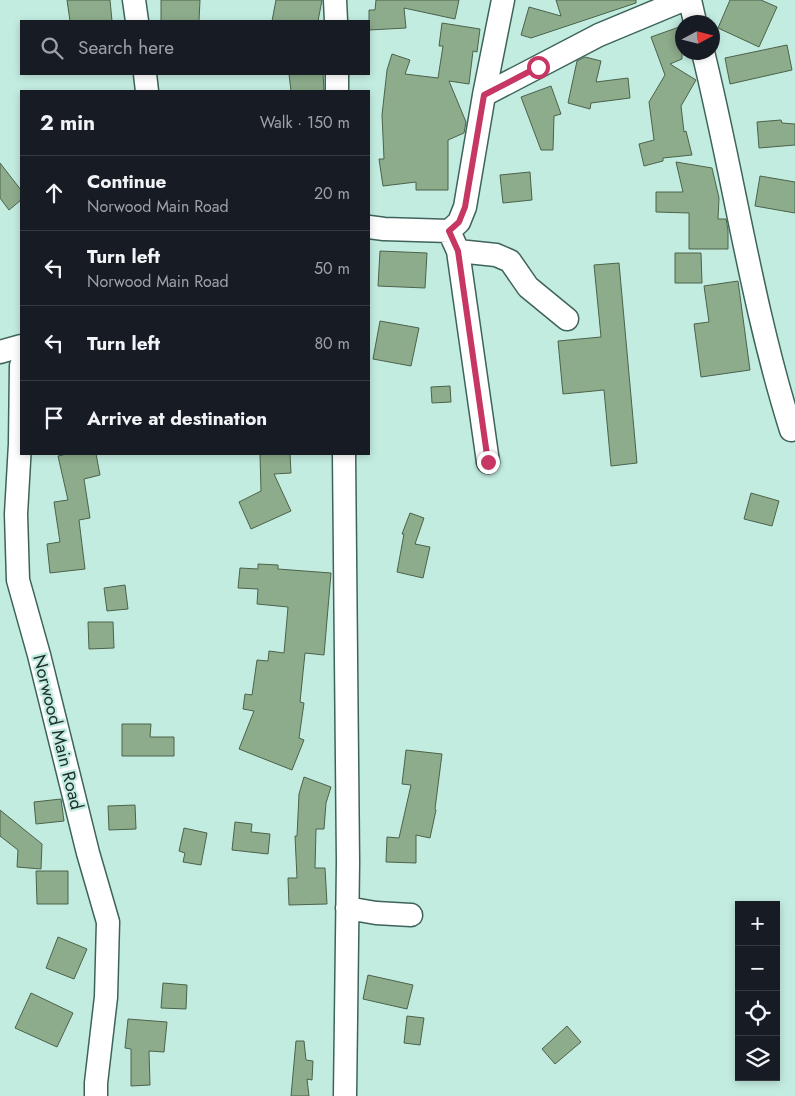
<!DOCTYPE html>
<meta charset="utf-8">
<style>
body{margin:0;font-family:Jost,sans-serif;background:#242831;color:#f1f3f6}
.controls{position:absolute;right:15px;bottom:15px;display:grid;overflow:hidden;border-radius:0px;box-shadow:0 2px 8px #0003}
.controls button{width:45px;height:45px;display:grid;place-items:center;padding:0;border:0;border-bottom:1px solid #363941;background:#171b24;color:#f1f3f6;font:25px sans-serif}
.compass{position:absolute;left:675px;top:15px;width:45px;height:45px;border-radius:50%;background:#171b24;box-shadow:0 2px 8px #0003;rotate:83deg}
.stop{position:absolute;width:15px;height:15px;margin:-11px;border:4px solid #c63863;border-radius:50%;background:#fff}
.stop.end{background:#c63863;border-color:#fff;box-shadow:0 1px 5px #0008}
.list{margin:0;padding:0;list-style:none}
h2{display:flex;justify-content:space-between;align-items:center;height:65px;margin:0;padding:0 20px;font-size:21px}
h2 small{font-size:16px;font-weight:400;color:#9ea1a6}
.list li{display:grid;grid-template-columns:32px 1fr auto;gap:15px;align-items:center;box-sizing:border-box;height:75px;padding:0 20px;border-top:1px solid #363941}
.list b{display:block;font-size:19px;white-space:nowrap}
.list p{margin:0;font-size:16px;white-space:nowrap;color:#9ea1a6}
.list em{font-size:16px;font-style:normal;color:#9ea1a6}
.icon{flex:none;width:28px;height:28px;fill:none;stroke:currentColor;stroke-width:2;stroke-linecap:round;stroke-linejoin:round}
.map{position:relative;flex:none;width:795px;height:1096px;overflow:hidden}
.search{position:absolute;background:#171b24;box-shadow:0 2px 8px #0003;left:20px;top:20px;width:350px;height:55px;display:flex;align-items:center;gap:12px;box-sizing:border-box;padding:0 18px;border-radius:0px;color:#9ea1a6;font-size:19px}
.panel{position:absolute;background:#171b24;box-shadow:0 2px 8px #0003;left:20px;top:90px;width:350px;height:365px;border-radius:0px}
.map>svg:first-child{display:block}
.building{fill:#8dac8b;stroke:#4c624b}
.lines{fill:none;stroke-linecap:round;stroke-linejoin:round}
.street-casing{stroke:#3e635a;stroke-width:25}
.street{stroke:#fff;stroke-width:22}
.route{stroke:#c63863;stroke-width:6}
.labels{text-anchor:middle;stroke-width:4.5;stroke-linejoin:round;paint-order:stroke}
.street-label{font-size:18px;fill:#20302c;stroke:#c3ece1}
</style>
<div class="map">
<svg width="795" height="1096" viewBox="0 0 795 1096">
<rect width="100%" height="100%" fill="#c3ece1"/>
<path class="building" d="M 67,0 L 110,0 L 112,21 L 70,21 Z
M 161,0 L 200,0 L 199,21 L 161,21 Z
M 276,0 L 322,0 L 318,21 L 272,21 Z
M 376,0 L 459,0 L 455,19 L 404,8 L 406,28 L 369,30 L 369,10 L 375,10 Z
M 556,0 L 636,0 L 636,3 L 531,38 L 521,35 L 529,7 L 561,16 Z
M 730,0 L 761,0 L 777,7 L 759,47 L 718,28 Z
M 442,23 L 480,29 L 477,52 L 473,51 L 469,84 L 449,81 L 466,122 L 464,133 L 448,140 L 448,190 L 416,190 L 416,182 L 383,186 L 379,159 L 384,159 L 382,115 L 387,70 L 392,54 L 410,60 L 405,74 L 438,78 L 443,46 L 439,46 Z
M 682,26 L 682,59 L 670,64 L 696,80 L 681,106 L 684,132 L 686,131 L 692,155 L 663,158 L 663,161 L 644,166 L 639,144 L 654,140 L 649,102 L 665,75 L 651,37 Z
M 787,45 L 792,70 L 730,84 L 725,58 Z
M 585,57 L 601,61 L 596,82 L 628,78 L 630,98 L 591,103 L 590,109 L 568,103 L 577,61 Z
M 289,74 L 323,74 L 324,91 L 291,91 Z
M 551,86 L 561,114 L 554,116 L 553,150 L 541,150 L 521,97 Z
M 781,120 L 782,123 L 795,124 L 795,145 L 759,148 L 757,122 Z
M 676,162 L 712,168 L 719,198 L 718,219 L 726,219 L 728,230 L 728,249 L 689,249 L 689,213 L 656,212 L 656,192 L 683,192 Z
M 0,163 L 21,190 L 21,200 L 9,210 L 0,198 Z
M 530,172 L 532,200 L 503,203 L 500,175 Z
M 760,176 L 795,182 L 795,213 L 755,206 Z
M 380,251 L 427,253 L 425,288 L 378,286 Z
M 675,253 L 701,253 L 702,283 L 675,283 Z
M 619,263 L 637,463 L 611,466 L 604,390 L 563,394 L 558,341 L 601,337 L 594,265 Z
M 738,281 L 750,370 L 701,377 L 694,324 L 709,322 L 704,286 Z
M 380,321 L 419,328 L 411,366 L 373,359 Z
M 450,386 L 451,402 L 432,403 L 431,387 Z
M 67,454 L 96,454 L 100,475 L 84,479 L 90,518 L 79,520 L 85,569 L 50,573 L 47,544 L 60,542 L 54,502 L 68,500 L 58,456 Z
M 260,454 L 290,454 L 291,473 L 274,474 L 291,511 L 251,529 L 239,502 L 261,491 Z
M 751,493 L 779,501 L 772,526 L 744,519 Z
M 410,513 L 424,518 L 415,544 L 430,547 L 423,578 L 397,572 L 404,534 L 402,534 Z
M 258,564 L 278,565 L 278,569 L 331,573 L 324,655 L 305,653 L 300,702 L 304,703 L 299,738 L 304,740 L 292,770 L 239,749 L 254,711 L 243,709 L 245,694 L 252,695 L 257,660 L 268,661 L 269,651 L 284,653 L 288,607 L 257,604 L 258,589 L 238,588 L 240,568 L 258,569 Z
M 125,585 L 128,609 L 107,611 L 104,588 Z
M 88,622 L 113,622 L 114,648 L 89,649 Z
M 122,724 L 151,724 L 150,737 L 174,737 L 174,756 L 122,756 Z
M 406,750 L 442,754 L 435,809 L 436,810 L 430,838 L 416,835 L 416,863 L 386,862 L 387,837 L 399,838 L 411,785 L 402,784 Z
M 304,777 L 331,787 L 326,803 L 324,829 L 316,829 L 315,868 L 325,868 L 327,904 L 289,905 L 288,878 L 297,878 L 295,836 L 297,836 L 299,794 Z
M 61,799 L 64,821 L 36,824 L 34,802 Z
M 135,805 L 136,829 L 109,830 L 108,806 Z
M 0,810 L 42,844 L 41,869 L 17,867 L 18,850 L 0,836 Z
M 235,822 L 252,824 L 251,832 L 270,834 L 268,854 L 232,850 Z
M 184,828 L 207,833 L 201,865 L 183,862 L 185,853 L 179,851 Z
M 36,871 L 68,871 L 68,904 L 37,904 Z
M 58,937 L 87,949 L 74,979 L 46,968 Z
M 368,975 L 413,985 L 407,1009 L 363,999 Z
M 163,983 L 187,985 L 186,1009 L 161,1008 Z
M 31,993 L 73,1013 L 57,1047 L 15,1028 Z
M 407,1016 L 424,1018 L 420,1045 L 404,1043 Z
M 128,1019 L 167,1022 L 164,1052 L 149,1051 L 150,1085 L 131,1086 L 131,1049 L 125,1048 Z
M 567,1026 L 581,1042 L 555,1064 L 542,1049 Z
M 296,1041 L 304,1041 L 306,1060 L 313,1061 L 312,1080 L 307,1079 L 309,1096 L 291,1096 Z"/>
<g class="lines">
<defs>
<path id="street" d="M 134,0 L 137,21
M 335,0 L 336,21
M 690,0 L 695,22
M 703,52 C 734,178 752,306 791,430
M 145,74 L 147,91
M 337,74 L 337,91
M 484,95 L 503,0
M 369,227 L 384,229 L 449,231 L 459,222 L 465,207 L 484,95 L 599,35 L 683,0
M 449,231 L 458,251 L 488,462
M 458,251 L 496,255 L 510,261 L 528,287 L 567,319
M 0,352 L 21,346
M 21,366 L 20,444 L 16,514 L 18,580 L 39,655 L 88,853 L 108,922 L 106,997 L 96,1083 L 96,1096
M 344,454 L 348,862 L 345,1096
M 347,908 L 376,913 L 411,915"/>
</defs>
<use href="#street" class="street-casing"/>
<use href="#street" class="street"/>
</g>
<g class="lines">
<path class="route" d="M 488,462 L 458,251 L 449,231 L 459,222 L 465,207 L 484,95 L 538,67"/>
</g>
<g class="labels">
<g class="street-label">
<text transform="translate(58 732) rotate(76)" y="6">Norwood Main Road</text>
</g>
</g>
</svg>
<div class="controls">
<button>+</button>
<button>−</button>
<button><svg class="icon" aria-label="locate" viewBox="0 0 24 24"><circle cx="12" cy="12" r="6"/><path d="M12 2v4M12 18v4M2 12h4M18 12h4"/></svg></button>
<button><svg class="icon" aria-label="layers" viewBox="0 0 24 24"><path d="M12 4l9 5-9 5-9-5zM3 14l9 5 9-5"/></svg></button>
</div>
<svg class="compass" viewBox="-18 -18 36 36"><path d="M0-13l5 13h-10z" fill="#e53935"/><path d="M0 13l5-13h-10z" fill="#9ea1a6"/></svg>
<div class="stop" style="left:538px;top:67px"></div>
<div class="stop end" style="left:488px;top:462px"></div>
<div class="search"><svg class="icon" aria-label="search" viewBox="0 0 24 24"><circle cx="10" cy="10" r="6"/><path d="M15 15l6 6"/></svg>Search here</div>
<section class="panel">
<h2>2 min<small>Walk · 150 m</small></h2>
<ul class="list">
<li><svg class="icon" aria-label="ahead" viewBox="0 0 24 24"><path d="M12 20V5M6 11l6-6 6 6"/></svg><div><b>Continue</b><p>Norwood Main Road</p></div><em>20 m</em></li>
<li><svg class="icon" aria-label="left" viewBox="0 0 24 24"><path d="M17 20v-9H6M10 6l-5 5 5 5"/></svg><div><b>Turn left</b><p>Norwood Main Road</p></div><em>50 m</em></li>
<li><svg class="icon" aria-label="left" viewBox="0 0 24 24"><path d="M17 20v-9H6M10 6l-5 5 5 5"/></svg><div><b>Turn left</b></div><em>80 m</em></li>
<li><svg class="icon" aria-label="arrive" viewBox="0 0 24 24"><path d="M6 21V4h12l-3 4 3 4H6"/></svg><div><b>Arrive at destination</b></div></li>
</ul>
</section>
</div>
